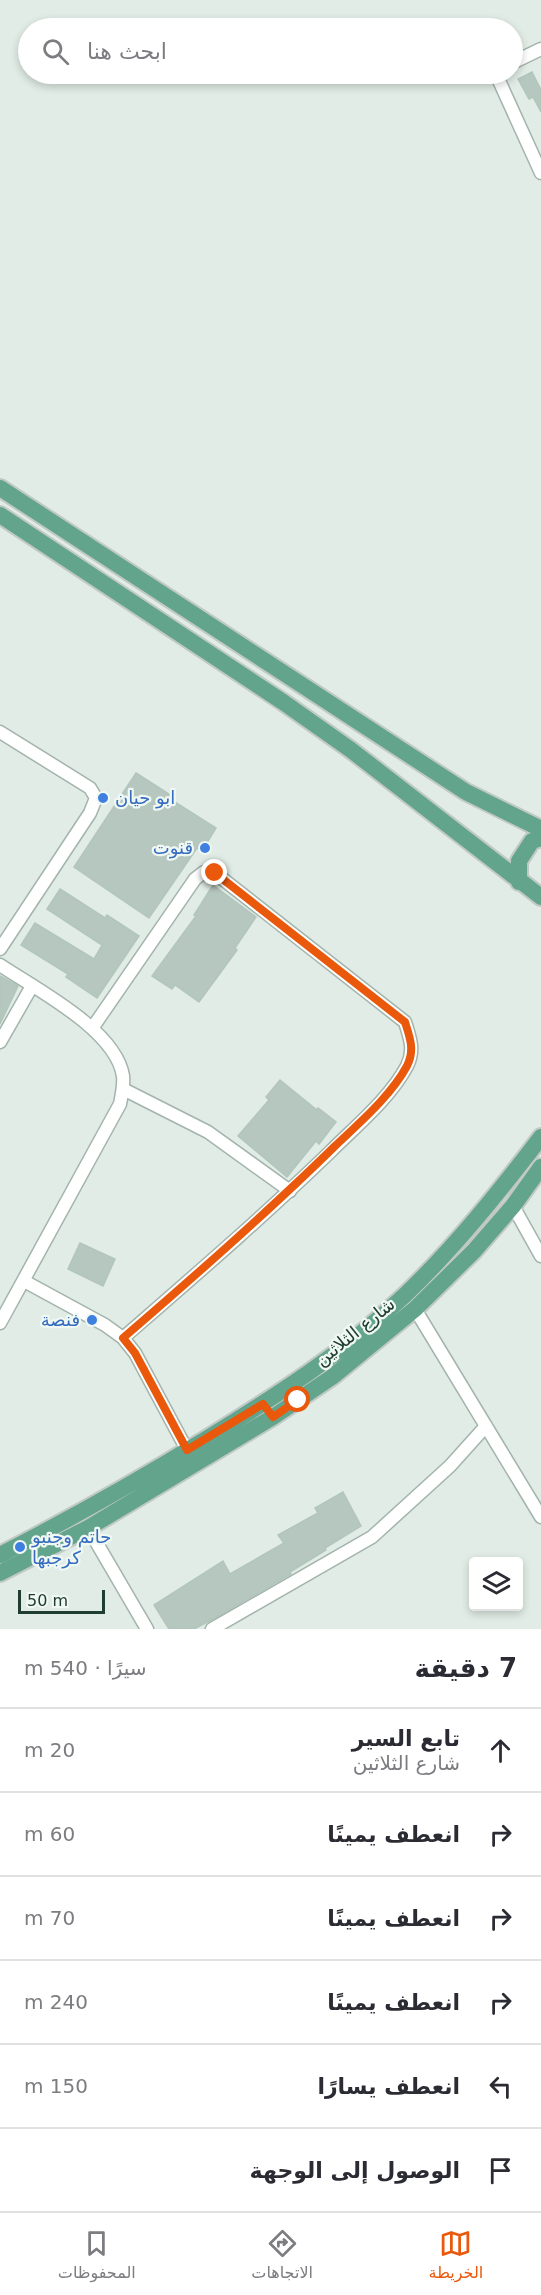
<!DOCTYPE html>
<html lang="ar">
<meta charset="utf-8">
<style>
body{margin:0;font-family:"DejaVu Sans","Noto Sans Arabic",sans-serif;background:#f7f7f7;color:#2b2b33;direction:rtl}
.controls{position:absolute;right:18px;bottom:18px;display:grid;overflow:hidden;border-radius:6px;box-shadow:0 3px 9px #0003}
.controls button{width:54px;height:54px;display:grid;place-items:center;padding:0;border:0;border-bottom:2px solid #e1e1e2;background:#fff;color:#2b2b33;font:30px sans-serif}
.scale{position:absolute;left:18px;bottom:15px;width:87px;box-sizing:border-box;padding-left:6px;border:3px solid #203d32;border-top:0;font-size:16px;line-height:21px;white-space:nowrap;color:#203d32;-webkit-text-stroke:4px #f0f8f3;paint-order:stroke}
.stop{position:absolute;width:18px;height:18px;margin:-14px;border:4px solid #ea580c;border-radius:50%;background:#fff}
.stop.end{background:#ea580c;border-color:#fff;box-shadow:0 2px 6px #0008}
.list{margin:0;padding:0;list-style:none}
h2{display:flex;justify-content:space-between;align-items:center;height:78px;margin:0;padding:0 24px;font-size:26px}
h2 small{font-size:20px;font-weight:400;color:#7c7c81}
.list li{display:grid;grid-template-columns:39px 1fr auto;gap:18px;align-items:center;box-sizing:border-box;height:84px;padding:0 24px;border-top:2px solid #e1e1e2}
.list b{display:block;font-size:22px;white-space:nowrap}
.list p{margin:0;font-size:20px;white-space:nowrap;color:#7c7c81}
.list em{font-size:20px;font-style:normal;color:#7c7c81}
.icon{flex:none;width:33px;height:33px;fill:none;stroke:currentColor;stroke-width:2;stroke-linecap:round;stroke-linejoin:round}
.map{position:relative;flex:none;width:541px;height:1629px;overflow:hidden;direction:ltr}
.search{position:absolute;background:#fff;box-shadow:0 3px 9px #0003;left:18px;right:18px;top:18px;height:66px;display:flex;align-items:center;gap:15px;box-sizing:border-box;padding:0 21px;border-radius:33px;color:#7c7c81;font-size:22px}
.sheet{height:582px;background:#fff}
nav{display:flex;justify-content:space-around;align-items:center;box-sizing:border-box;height:84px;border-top:2px solid #e1e1e2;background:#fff;font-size:16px;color:#7c7c81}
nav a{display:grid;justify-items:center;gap:3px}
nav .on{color:#ea580c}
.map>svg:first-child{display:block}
.building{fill:#b5c7be;stroke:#b2c6bb;stroke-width:1.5}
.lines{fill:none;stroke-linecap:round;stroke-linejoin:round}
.minor-casing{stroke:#a3b4ac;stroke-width:15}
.major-casing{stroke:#c1c9c6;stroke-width:20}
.minor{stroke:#fff;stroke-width:12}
.major{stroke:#62a48c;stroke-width:16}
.route{stroke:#ea580c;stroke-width:8}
.shop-dot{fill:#3f7fe0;stroke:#f0f8f3;stroke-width:2}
.labels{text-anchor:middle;stroke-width:4.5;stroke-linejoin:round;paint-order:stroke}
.shop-label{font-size:18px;fill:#366cbe;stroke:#f0f8f3;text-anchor:start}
.street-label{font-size:18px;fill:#203d32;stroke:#f0f8f3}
</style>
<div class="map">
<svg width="541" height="1629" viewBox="0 0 541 1629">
<rect width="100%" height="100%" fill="#e0ece5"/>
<path class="building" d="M 532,72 L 541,90 L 541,112 L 533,97 L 529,99 L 518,79 Z
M 136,773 L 172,796 L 170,799 L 216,828 L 202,851 L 197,848 L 149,918 L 74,867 Z
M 213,885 L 256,917 L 235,948 L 237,950 L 199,1002 L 175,985 L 172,989 L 152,976 L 196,916 L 194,915 Z
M 60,889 L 105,918 L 107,915 L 139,936 L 97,998 L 66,977 L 68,974 L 21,945 L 35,923 L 94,959 L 102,945 L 47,909 Z
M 0,976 L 18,986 L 0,1024 Z
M 280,1080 L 317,1110 L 318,1108 L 336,1122 L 319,1144 L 316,1141 L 287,1177 L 238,1136 L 269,1100 L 266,1097 Z
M 80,1243 L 115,1259 L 103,1286 L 68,1269 Z
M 343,1492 L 361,1526 L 325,1548 L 326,1550 L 290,1572 L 291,1574 L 213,1619 L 194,1629 L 169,1629 L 154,1605 L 223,1561 L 230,1574 L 284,1543 L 278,1535 L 318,1513 L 315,1508 Z"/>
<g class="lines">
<defs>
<path id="minor" d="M 512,63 L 541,49
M 496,74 L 541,173
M 0,732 L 90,788 L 96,798 L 90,813 L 0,949
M 0,965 C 36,989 116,1030 123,1076 C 124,1085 122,1094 120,1104 L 0,1323
M 93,1027 L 195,879 L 204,872 L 215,873 L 405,1022 C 410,1038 415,1050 407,1066 C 390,1098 357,1125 331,1151 C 264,1216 193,1277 123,1338
M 0,1042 L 32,986
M 123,1089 L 208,1132 L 290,1191
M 513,1206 L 541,1256
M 24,1281 L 105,1325 L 123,1338 L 135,1353 L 187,1450
M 415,1309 L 541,1517
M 88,1528 L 147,1629
M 212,1629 L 372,1537 L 450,1466 L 486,1426"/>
<path id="major" d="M 0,488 L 466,792 L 541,829
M 0,515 L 283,702 L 351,750 L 541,897
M 519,882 L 519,861 L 532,841 L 541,838
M 0,1555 C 70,1519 139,1480 206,1439 C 276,1396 345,1352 405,1295 C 455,1247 499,1192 541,1137
M 0,1573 L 88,1528 L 273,1417 L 332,1377 L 415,1309 L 474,1251 L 513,1206 L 541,1167"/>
</defs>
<use href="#minor" class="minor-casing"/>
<use href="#major" class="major-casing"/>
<use href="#minor" class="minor"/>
<use href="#major" class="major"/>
</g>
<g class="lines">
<path class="route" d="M 215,873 L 405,1022 C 410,1038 415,1050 407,1066 C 390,1097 359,1123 334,1147 C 266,1214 195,1276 123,1338 L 135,1353 L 187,1450 L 263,1404 L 273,1417 L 298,1400"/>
</g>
<g class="shop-dot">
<circle cx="103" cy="798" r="6"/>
<circle cx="205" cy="848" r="6"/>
<circle cx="92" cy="1320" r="6"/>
<circle cx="20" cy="1547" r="6"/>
</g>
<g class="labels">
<g class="shop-label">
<text x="115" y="804">ابو حيان</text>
<text x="193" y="854" text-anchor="end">قنوت</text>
<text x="80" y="1326" text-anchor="end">فنصة</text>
<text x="32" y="1543">حاتم وجنبو<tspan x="32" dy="21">كرجبها</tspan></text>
</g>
<g class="street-label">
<text transform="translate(355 1332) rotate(-39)" y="6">شارع الثلاثين</text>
</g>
</g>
</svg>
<div class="controls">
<button><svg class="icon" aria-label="layers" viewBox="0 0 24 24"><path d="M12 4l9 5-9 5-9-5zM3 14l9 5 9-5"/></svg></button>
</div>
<div class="scale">50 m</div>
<div class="stop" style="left:298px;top:1400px"></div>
<div class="stop end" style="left:215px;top:873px"></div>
<div class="search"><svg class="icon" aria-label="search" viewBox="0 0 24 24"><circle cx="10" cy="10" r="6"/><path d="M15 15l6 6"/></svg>ابحث هنا</div>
</div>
<section class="sheet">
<h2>7 دقيقة<small>سيرًا · 540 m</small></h2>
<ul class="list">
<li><svg class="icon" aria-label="ahead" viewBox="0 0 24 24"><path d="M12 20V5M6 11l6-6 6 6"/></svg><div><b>تابع السير</b><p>شارع الثلاثين</p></div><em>20 m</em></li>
<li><svg class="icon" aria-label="right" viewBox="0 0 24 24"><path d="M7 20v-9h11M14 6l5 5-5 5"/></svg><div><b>انعطف يمينًا</b></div><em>60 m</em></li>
<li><svg class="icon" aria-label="right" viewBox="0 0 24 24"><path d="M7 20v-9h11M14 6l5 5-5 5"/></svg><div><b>انعطف يمينًا</b></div><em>70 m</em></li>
<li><svg class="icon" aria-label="right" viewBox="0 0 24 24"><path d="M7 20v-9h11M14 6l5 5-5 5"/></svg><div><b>انعطف يمينًا</b></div><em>240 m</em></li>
<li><svg class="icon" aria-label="left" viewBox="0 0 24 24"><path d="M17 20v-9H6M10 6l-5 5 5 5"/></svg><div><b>انعطف يسارًا</b></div><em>150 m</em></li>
<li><svg class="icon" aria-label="arrive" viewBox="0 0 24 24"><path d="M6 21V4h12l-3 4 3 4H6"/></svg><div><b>الوصول إلى الوجهة</b></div></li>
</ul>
</section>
<nav>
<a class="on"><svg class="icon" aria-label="map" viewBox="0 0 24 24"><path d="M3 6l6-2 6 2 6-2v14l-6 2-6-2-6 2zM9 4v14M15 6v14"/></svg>الخريطة</a>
<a><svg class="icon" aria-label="directions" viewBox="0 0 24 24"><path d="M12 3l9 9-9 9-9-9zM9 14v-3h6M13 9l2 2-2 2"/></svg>الاتجاهات</a>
<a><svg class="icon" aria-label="saved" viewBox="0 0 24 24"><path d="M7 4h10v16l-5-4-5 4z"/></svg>المحفوظات</a>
</nav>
